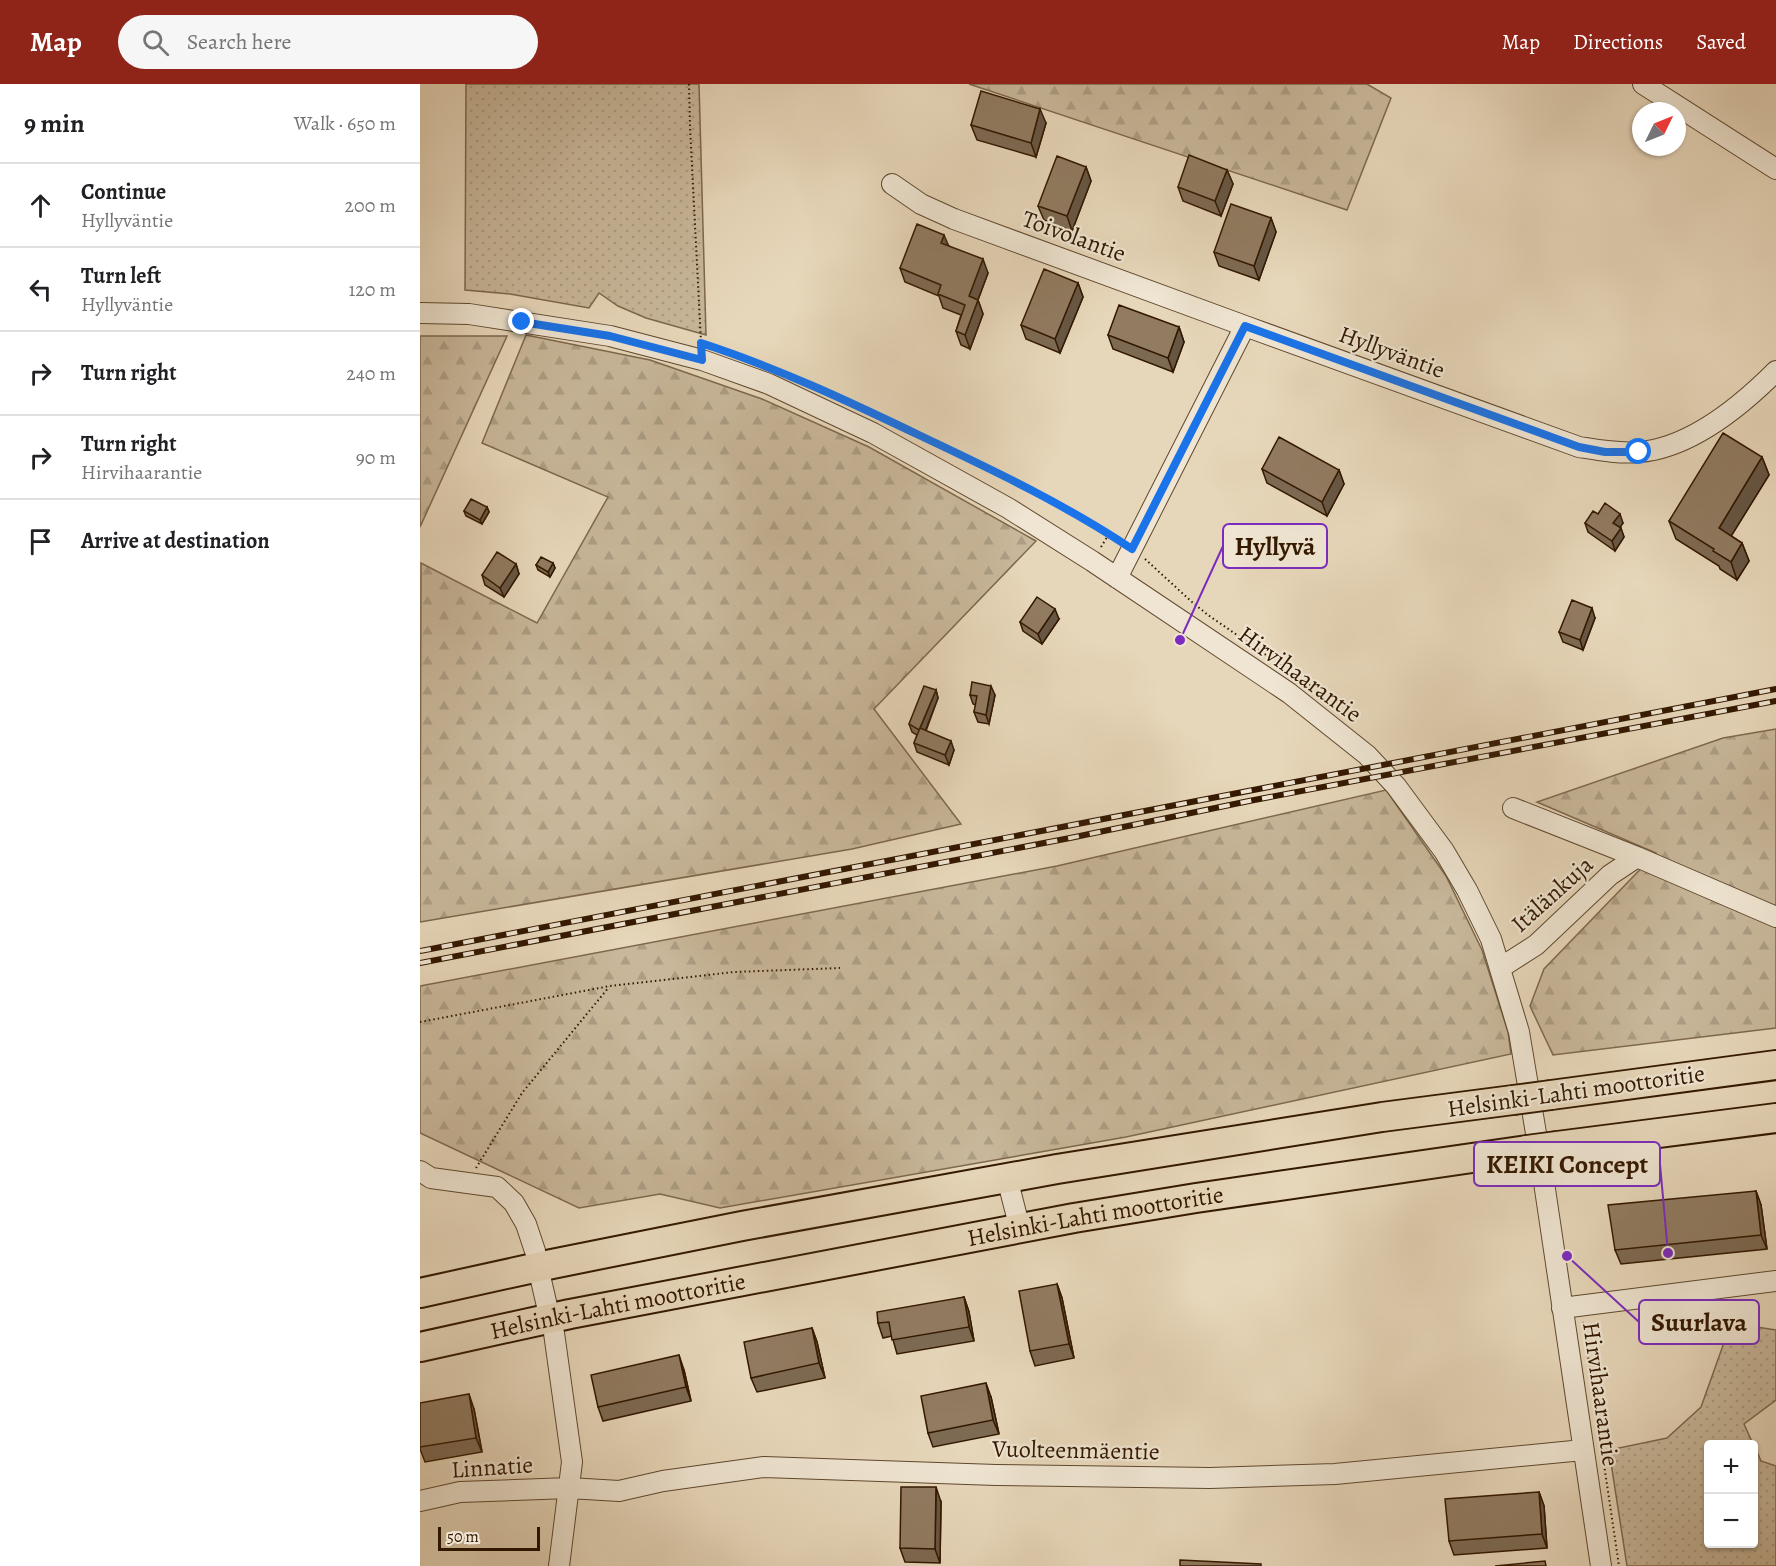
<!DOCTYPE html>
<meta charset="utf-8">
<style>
body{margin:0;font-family:Alegreya,serif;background:#f6f6f6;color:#202124}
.controls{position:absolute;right:18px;bottom:18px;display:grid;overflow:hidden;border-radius:6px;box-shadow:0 2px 4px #0004}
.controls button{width:54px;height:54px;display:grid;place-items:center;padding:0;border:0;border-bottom:2px solid #e0e0e0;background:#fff;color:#202124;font:30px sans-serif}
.compass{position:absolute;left:1212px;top:18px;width:54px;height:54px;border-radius:50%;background:#fff;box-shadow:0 2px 4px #0004;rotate:47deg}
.scale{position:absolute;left:18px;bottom:15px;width:102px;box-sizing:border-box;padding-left:6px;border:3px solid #331800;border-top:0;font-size:16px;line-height:21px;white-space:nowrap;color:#331800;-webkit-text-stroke:4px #efe5d2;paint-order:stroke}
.stop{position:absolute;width:18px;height:18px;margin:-14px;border:4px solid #1a73e8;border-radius:50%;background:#fff}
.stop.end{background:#1a73e8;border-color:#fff;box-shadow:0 2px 6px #0008}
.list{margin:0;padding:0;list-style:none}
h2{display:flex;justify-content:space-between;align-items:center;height:78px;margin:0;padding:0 24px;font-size:26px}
h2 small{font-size:20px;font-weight:400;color:#757577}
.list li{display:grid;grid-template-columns:39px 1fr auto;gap:18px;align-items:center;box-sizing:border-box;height:84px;padding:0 24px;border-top:2px solid #e0e0e0}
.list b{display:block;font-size:22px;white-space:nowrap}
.list p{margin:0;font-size:20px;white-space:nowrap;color:#757577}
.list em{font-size:20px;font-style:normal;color:#757577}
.icon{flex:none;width:33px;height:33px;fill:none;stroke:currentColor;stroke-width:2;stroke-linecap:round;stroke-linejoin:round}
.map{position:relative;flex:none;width:1356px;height:1482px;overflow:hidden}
header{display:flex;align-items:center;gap:36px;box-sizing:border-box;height:84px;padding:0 30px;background:#8f2418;color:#fff}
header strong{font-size:28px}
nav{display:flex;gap:33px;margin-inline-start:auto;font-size:21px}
.search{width:420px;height:54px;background:#f6f6f6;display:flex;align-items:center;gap:15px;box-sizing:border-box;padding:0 21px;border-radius:33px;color:#757577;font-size:22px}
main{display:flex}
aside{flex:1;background:#fff}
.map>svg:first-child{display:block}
.grass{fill:url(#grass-dots);stroke:#7e684d;stroke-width:1.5}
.forest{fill:url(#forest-firs);stroke:#7e684d;stroke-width:1.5}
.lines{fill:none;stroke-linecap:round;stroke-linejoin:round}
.minor-casing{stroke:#60482e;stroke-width:22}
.highway-casing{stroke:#331800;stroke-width:32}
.path{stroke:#331800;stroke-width:2;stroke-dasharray:1.5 3;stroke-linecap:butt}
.minor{stroke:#efe5d2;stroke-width:20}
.highway{stroke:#e7d7ba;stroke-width:28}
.rail-casing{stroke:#331800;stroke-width:6}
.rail{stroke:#efe5d2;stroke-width:4;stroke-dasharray:11;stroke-linecap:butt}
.highway-bridge-casing{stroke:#331800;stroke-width:32;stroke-linecap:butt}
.highway-bridge{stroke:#e7d7ba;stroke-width:28}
.wall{fill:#7d6a53;stroke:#331800;stroke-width:1.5}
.shaded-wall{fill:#665644;stroke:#331800;stroke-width:1.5}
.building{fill:#917b61;stroke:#331800;stroke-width:1.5}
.route{stroke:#1a73e8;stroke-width:8}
.labels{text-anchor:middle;stroke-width:4.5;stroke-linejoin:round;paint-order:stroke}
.street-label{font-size:24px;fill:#331800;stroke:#efe5d2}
.leader{fill:none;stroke:#7b2cbf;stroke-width:2}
.callout-dot{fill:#7b2cbf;stroke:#efe5d2;stroke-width:2}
.callout{fill:#efe5d2;stroke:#7b2cbf;stroke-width:2}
.callout-label{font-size:26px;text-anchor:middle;font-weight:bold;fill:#331800}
</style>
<header>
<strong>Map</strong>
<div class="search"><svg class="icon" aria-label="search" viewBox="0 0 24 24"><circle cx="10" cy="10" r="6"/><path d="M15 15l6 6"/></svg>Search here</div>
<nav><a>Map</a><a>Directions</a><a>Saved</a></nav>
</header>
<main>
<aside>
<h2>9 min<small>Walk · 650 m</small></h2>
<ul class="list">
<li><svg class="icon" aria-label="ahead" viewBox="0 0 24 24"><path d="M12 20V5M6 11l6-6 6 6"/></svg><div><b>Continue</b><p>Hyllyväntie</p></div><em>200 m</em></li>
<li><svg class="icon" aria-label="left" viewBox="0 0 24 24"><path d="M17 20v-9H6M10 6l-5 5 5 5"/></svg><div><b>Turn left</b><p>Hyllyväntie</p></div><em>120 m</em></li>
<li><svg class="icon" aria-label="right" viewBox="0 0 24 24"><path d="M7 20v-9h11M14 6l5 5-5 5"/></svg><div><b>Turn right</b></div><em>240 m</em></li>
<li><svg class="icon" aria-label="right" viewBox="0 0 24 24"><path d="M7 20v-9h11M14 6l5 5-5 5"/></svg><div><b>Turn right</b><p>Hirvihaarantie</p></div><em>90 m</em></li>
<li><svg class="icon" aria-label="arrive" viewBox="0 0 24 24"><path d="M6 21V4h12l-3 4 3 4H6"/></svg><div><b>Arrive at destination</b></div></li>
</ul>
</aside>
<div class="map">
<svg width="1356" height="1482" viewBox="0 0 1356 1482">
<defs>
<pattern id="grass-dots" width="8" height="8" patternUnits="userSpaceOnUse" patternTransform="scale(1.5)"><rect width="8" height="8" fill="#c8b79a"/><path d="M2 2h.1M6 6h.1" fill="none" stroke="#ac9d83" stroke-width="1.8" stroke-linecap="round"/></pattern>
<pattern id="forest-firs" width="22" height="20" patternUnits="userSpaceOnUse" patternTransform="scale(1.5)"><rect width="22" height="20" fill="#c8b79a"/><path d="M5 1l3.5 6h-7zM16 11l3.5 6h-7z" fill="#ac9d83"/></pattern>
</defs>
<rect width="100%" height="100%" fill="#e7d7ba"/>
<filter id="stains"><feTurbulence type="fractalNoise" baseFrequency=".00333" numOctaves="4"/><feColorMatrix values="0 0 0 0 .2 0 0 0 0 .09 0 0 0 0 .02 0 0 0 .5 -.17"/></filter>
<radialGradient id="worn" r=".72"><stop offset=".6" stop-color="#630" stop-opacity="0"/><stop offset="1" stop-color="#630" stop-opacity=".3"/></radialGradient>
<path class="grass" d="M 46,0 L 279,0 L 286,251 L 226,234 L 198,222 L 179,209 L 169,224 L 90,210 L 45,206 Z
M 1311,1239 L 1356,1246 L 1356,1316 L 1324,1340 L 1333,1360 L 1288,1360 L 1288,1460 L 1334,1460 L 1334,1361 L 1341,1377 L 1356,1382 L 1356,1482 L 1207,1482 L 1189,1366 L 1247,1354 L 1281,1323 Z"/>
<path class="forest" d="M 549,0 L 947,0 L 971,14 L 927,126 Z
M 106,251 L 230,276 L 342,315 L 449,363 L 616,457 L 454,625 L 541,740 L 432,765 L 0,838 L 1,479 L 117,539 L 188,413 L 62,359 Z
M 0,252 L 87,252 L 0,443 Z
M 1356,645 L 1356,944 L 1133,971 L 1110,922 L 1124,885 L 1236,769 L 1117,718 L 1303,654 Z
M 966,706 L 1026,792 L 1062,866 L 1088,948 L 1091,970 L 706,1053 L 300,1124 L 240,1110 L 159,1124 L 0,1049 L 0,902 L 637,782 Z"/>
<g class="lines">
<defs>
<path id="minor" d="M 1223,0 L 1356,85
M 472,100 L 501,120 L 534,135 L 825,242
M 0,229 L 49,230 L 190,252 L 282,276 L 349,300 L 453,349 L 588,424 L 672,477 L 869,609 L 947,671 L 976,702 L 1024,767 L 1047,806 L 1071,855 L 1099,948 L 1122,1085 L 1181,1482
M 697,494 L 825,242 L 1159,363 C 1178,366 1199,370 1219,368 C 1270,364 1321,322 1356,287
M 1093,724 L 1217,773
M 1080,884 L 1116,861 L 1190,791 L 1217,773 L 1356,833
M 0,1087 L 11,1094 L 77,1103 L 94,1119 L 106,1140 L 115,1167
M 587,1094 L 600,1145
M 120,1192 L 127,1222
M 1142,1224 L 1356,1197
M 134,1249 L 152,1378 L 139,1482
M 0,1417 L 40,1408 L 149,1404 L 199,1407 L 243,1397 L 344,1383 L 576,1391 L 790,1394 L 915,1390 L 1163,1366"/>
<g id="highway">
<path d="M 1131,1011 L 1356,981"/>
<path d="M 1137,1062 L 1356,1034"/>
<path d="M 0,1209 L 132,1180 L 322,1142 L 637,1085 L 962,1033 L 1093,1016"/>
<path id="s1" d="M 0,1263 L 150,1230 L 654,1134 L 776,1114 L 1107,1066"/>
</g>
</defs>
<use href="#minor" class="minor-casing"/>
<use href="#highway" class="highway-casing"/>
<path class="path" d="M 269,0 L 270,43 L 281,258
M 426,316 L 453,329
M 461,333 C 541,371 625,406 698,456
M 681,463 L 689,450
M 725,475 L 772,518 L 788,531 L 891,602 L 907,616
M 0,938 L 190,902 L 314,888 L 420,884
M 56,1084 L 102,1009 L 189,903
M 1163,1238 L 1199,1482"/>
<use href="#minor" class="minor"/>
<use href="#highway" class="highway"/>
<defs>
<path id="rail" d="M 0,867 L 1356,605
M 0,879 L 650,754 L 829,717 L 1356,617"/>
</defs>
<use href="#rail" class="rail-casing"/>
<use href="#rail" class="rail"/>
<defs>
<path id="highway-bridge" d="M 1093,1016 L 1131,1011
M 1107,1066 L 1137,1062"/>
</defs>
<use href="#highway-bridge" class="highway-bridge-casing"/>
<use href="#highway-bridge" class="highway-bridge"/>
</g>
<path class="wall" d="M 626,39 L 616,73 L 557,56 L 551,41 Z
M 666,83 L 671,97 L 652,147 L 624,136 L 618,122 Z
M 807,86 L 813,100 L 801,132 L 763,117 L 758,103 Z
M 851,134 L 856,148 L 839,196 L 799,182 L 794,168 Z
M 529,162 L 568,189 L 558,216 L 563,230 L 550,265 L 541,261 L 536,247 L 541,231 L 523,224 L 519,212 L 485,198 L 480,184 Z
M 658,199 L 663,213 L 640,269 L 606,255 L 601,241 Z
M 759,243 L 764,258 L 753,288 L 693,265 L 688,251 Z
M 1342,373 L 1349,391 L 1311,452 L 1322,459 L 1329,477 L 1317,496 L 1300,485 L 1299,482 L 1256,455 L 1249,437 Z
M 842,385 L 919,386 L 924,400 L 907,432 L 847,399 Z
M 67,423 L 69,428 L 62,440 L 46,432 L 44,427 Z
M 1178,430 L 1203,439 L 1200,443 L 1204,453 L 1195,467 L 1168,448 L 1165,439 Z
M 133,479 L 135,484 L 130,493 L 118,486 L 116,481 Z
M 96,480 L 99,490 L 84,513 L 65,501 L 62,491 Z
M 1175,534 L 1163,566 L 1143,558 L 1139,548 Z
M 639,535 L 622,560 L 603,547 L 600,538 Z
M 516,606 L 518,614 L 506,647 L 534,666 L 529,681 L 497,668 L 494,659 L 497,651 L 492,648 L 489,640 Z
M 550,611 L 575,611 L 569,640 L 558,638 L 554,628 L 556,621 L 553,620 Z
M 1336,1107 L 1341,1121 L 1347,1165 L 1201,1180 L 1195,1166 Z
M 637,1200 L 642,1214 L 654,1274 L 615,1282 L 610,1267 Z
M 544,1213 L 549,1228 L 554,1257 L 477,1270 L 472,1252 L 463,1254 L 458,1239 Z
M 392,1244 L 397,1258 L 405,1294 L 337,1308 L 331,1294 Z
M 264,1286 L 271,1317 L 183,1337 L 178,1323 Z
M 571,1313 L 579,1350 L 513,1363 L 508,1349 Z
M 0,1319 L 54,1325 L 62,1368 L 5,1378 L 0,1365 Z
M 1119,1408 L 1124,1422 L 1127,1464 L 1034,1471 L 1029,1457 Z
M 521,1418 L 520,1479 L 485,1478 L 480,1464 Z"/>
<path class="shaded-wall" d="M 620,25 L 626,39 L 616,73 L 611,59 Z
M 666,83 L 671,97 L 652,147 L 647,132 Z
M 807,86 L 813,100 L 801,132 L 795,117 Z
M 851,134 L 856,148 L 839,196 L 834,182 Z
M 524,151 L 530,165 L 521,159 Z
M 563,175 L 568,189 L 554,226 L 549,212 Z
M 658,199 L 663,213 L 640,269 L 635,255 Z
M 558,216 L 563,230 L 550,265 L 545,251 Z
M 759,243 L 764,258 L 753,288 L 748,274 Z
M 1342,373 L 1349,391 L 1305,462 L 1299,444 Z
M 919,386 L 924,400 L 907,432 L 902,418 Z
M 67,423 L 69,428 L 62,440 L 60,436 Z
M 1200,430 L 1203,439 L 1197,448 L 1193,439 Z
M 1201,444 L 1204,453 L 1195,467 L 1192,457 Z
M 1322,459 L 1329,477 L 1317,496 L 1311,478 Z
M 133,479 L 135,484 L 130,493 L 128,488 Z
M 96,480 L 99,490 L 84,513 L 80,504 Z
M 1172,524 L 1175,534 L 1163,566 L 1160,556 Z
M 635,525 L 639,535 L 622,560 L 618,550 Z
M 571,602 L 575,611 L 569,640 L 566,631 Z
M 516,606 L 518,614 L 502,655 L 499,647 Z
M 531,657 L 534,666 L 529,681 L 525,671 Z
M 1336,1107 L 1341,1121 L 1347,1165 L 1341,1151 Z
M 637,1200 L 642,1214 L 654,1274 L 649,1260 Z
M 544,1213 L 549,1228 L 554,1257 L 549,1243 Z
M 392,1244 L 397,1258 L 405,1294 L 399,1279 Z
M 259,1271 L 264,1286 L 271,1317 L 266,1303 Z
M 566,1299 L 571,1313 L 579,1350 L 573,1336 Z
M 49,1310 L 54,1325 L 62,1368 L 56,1354 Z
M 516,1403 L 521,1418 L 520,1479 L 515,1465 Z
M 1119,1408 L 1124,1422 L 1127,1464 L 1122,1450 Z"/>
<path class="building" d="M 561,7 L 620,25 L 611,59 L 551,41 Z
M 769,71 L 807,86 L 795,117 L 758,103 Z
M 637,72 L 666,83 L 647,132 L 618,122 Z
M 811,120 L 851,134 L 834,182 L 794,168 Z
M 497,140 L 524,151 L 521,159 L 563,175 L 549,212 L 558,216 L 545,251 L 536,247 L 545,221 L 518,210 L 521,201 L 480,184 Z
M 624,185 L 658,199 L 635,255 L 601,241 Z
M 699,221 L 759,243 L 748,274 L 688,251 Z
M 1303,349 L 1342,373 L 1299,444 L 1322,459 L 1311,478 L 1293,467 L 1294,465 L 1249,437 Z
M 859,353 L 919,386 L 902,418 L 842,385 Z
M 51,415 L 67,423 L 60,436 L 44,427 Z
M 1185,419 L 1200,430 L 1193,439 L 1201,444 L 1192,457 L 1165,439 L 1173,427 L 1178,430 Z
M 77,468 L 96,480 L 80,504 L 62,491 Z
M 121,473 L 133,479 L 128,488 L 116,481 Z
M 617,513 L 635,525 L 618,550 L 600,538 Z
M 1152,516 L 1172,524 L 1160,556 L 1139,548 Z
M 552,598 L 571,602 L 566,631 L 554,628 L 557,612 L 550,611 Z
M 504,602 L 516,606 L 499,646 L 489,640 Z
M 500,644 L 531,657 L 525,671 L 494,659 Z
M 1336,1107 L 1341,1151 L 1195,1166 L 1188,1121 Z
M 637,1200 L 649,1260 L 610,1267 L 599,1207 Z
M 544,1213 L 549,1243 L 472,1256 L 469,1238 L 458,1239 L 457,1228 Z
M 392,1244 L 399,1279 L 331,1294 L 324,1258 Z
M 259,1271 L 266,1303 L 178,1323 L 171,1291 Z
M 566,1299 L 573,1336 L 508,1349 L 501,1312 Z
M 49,1310 L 56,1354 L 0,1363 L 0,1319 Z
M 481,1403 L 516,1403 L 515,1465 L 480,1464 Z
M 1119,1408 L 1122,1450 L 1029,1457 L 1025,1415 Z
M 760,1476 L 841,1480 L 841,1482 L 760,1482 Z
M 1125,1477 L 1126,1482 L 1075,1482 Z"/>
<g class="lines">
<path class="route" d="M 102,238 L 190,252 L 282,276 L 281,259 C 358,284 430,318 503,353 C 575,387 646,421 712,465 L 825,242 L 1159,363 L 1185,368 L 1219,368"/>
</g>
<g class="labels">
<g class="street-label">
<text transform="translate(654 152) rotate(20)" y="8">Toivolantie</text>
<text transform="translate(972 268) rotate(20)" y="8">Hyllyväntie</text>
<text transform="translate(880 590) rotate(36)" y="8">Hirvihaarantie</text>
<text transform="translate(1132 810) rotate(-42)" y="8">Itälänkuja</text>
<text transform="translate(1156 1007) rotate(-8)" y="8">Helsinki-Lahti moottoritie</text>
<text dy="8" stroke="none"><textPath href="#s1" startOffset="688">Helsinki-Lahti moottoritie</textPath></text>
<text dy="8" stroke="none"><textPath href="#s1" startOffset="202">Helsinki-Lahti moottoritie</textPath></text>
<text transform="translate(1181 1310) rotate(82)" y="8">Hirvihaarantie</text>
<text transform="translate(656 1366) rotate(1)" y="8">Vuolteenmäentie</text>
<text transform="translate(72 1383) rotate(-4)" y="8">Linnatie</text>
</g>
</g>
<path class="leader" d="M760 556L803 462M1248 1169L1240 1080M1147 1172L1219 1238"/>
<g class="callout-dot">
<circle cx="760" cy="556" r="6"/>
<circle cx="1248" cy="1169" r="6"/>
<circle cx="1147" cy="1172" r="6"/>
</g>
<g class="callout">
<rect x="803" y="440" width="104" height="44" rx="6"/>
<rect x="1054" y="1058" width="186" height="44" rx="6"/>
<rect x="1219" y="1216" width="120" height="44" rx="6"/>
</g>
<g class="callout-label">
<text x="855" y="471">Hyllyvä</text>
<text x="1147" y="1089">KEIKI Concept</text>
<text x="1279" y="1247">Suurlava</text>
</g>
<rect width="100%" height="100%" filter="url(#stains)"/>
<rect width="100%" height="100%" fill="url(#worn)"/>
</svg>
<div class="controls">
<button>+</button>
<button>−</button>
</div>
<svg class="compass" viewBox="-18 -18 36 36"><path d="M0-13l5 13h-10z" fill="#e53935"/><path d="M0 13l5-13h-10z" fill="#757577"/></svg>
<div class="scale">50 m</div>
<div class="stop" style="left:1219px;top:368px"></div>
<div class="stop end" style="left:102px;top:238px"></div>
</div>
</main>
